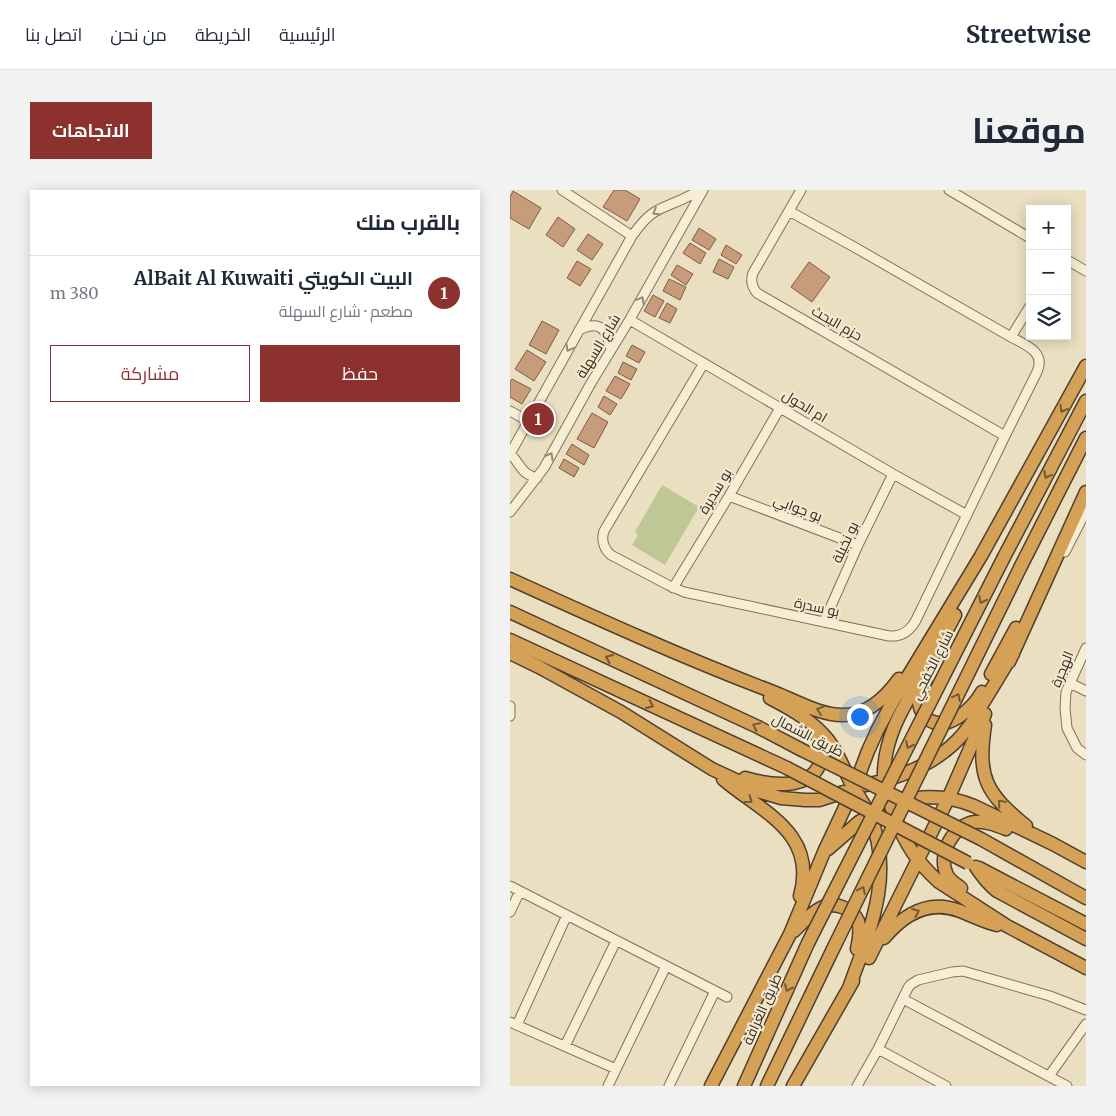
<!DOCTYPE html>
<html lang="ar">
<meta charset="utf-8">
<style>
body{margin:0;font-family:Merriweather,Cairo,serif;background:#f2f2f3;color:#1f2937;direction:rtl}
.controls{position:absolute;right:15px;top:15px;display:grid;overflow:hidden;border-radius:0px;box-shadow:0 2px 12px #0003}
.controls button{width:45px;height:45px;display:grid;place-items:center;padding:0;border:0;border-bottom:1px solid #e0e1e3;background:#fff;color:#1f2937;font:25px sans-serif}
.you{position:absolute;left:349px;top:526px;width:18px;height:18px;margin:-12px;border:4px solid #fff;border-radius:50%;background:#1a73e8;box-shadow:0 0 0 8px #1a73e833}
.badge{display:grid;place-items:center;width:32px;height:32px;border-radius:50%;background:#8d312f;color:#fff;font-size:16px;font-weight:700}
.pin{position:absolute;translate:-50% -50%;border:2px solid #fff;box-shadow:0 1px 5px #0006}
.list{margin:0;padding:0;list-style:none}
h2{display:flex;justify-content:space-between;align-items:center;height:65px;margin:0;padding:0 20px;font-size:21px}
h2 small{font-size:16px;font-weight:400;color:#747a83}
.list li{display:grid;grid-template-columns:32px 1fr auto;gap:15px;align-items:center;box-sizing:border-box;height:75px;padding:0 20px;border-top:1px solid #e0e1e3}
.list b{display:block;font-size:19px;white-space:nowrap}
.list p{margin:0;font-size:16px;white-space:nowrap;color:#747a83}
.list em{font-size:16px;font-style:normal;color:#747a83}
.actions{display:flex;gap:10px;padding:15px 20px}
.actions a{flex:1;padding:11px 0;border:1px solid #8d312f;border-radius:0px;text-align:center;font-size:18px;color:#8d312f}
.actions .main{background:#8d312f;color:#fff}
.icon{flex:none;width:28px;height:28px;fill:none;stroke:currentColor;stroke-width:2;stroke-linecap:round;stroke-linejoin:round}
.map{position:relative;flex:none;width:576px;height:896px;overflow:hidden;direction:ltr;border-radius:0px}
header{display:flex;align-items:center;gap:30px;box-sizing:border-box;height:70px;padding:0 25px;background:#fff;border-bottom:1px solid #e0e1e3}
header strong{font-size:24px}
nav{display:flex;gap:28px;margin-inline-start:auto;font-size:18px}
.intro{display:flex;align-items:center;justify-content:space-between;box-sizing:border-box;height:120px;padding:0 30px}
h1{margin:0;font-size:35px}
.button{padding:12px 22px;border-radius:0px;background:#8d312f;color:#fff;font-size:18px;font-weight:700}
main{display:flex;gap:30px;padding:0 30px}
aside{flex:1;background:#fff;border-radius:0px;box-shadow:0 2px 12px #0003}
.map>svg:first-child{display:block}
.green{fill:#c0c796}
.building{fill:#c69c7a;stroke:#7f5c42}
.lines{fill:none;stroke-linecap:round;stroke-linejoin:round}
.minor-casing{stroke:#82715a;stroke-width:11}
.highway-casing{stroke:#503f2e;stroke-width:15}
.minor{stroke:#f6edd4;stroke-width:9}
.highway{stroke:#d4a157;stroke-width:12}
.highway-bridge-casing{stroke:#503f2e;stroke-width:15;stroke-linecap:butt}
.highway-bridge{stroke:#d4a157;stroke-width:12}
.oneway{stroke:#948b78}
.oneway2{stroke:#735934}
.labels{text-anchor:middle;stroke-width:4.5;stroke-linejoin:round;paint-order:stroke}
.street-label{font-size:14px;fill:#33291d;stroke:#f2e9d0}
</style>
<header>
<strong>Streetwise</strong>
<nav><a>الرئيسية</a><a>الخريطة</a><a>من نحن</a><a>اتصل بنا</a></nav>
</header>
<div class="intro"><h1>موقعنا</h1><a class="button">الاتجاهات</a></div>
<main>
<div class="map">
<svg width="576" height="896" viewBox="0 0 576 896">
<rect width="100%" height="100%" fill="#eadfc1"/>
<path class="green" d="M 152,295 L 189,317 L 155,375 L 122,355 L 128,345 L 125,342 Z"/>
<path class="building" d="M 104,0 L 115,0 L 130,9 L 117,31 L 93,17 Z
M 3,1 L 31,18 L 19,39 L 0,28 L 0,7 Z
M 48,27 L 65,39 L 53,57 L 36,45 Z
M 189,38 L 206,49 L 199,60 L 182,50 Z
M 78,44 L 93,54 L 82,70 L 67,60 Z
M 180,53 L 196,63 L 190,74 L 173,63 Z
M 216,55 L 232,65 L 226,74 L 211,65 Z
M 209,69 L 224,77 L 218,89 L 203,82 Z
M 67,71 L 81,79 L 70,96 L 57,88 Z
M 299,72 L 320,87 L 302,112 L 281,97 Z
M 167,75 L 183,84 L 176,95 L 161,85 Z
M 159,89 L 176,97 L 170,110 L 153,101 Z
M 143,105 L 154,111 L 145,127 L 134,121 Z
M 157,113 L 167,119 L 160,133 L 149,128 Z
M 32,131 L 49,140 L 36,164 L 19,155 Z
M 122,155 L 135,162 L 129,173 L 116,166 Z
M 17,160 L 36,172 L 24,191 L 5,179 Z
M 113,172 L 127,179 L 121,190 L 108,183 Z
M 105,186 L 120,194 L 111,209 L 96,201 Z
M 2,189 L 21,199 L 12,214 L 0,207 L 0,192 Z
M 94,206 L 107,214 L 100,225 L 88,217 Z
M 82,223 L 98,232 L 84,258 L 67,249 Z
M 62,254 L 79,265 L 74,275 L 56,264 Z
M 54,269 L 69,278 L 64,287 L 49,278 Z"/>
<g class="lines">
<defs>
<path id="minor" d="M 52,0 L 122,46
M 291,0 L 243,83 C 240,91 242,97 247,103 L 495,246
M 439,0 L 520,48
M 557,70 L 576,81
M 120,130 L 383,284 L 457,325
M 69,140 C 91,129 97,140 101,160
M 501,147 L 520,116
M 194,173 L 94,341 C 91,350 94,359 101,365 L 158,395 L 174,402 L 379,446 C 392,447 400,441 406,430 L 495,246 L 527,182 C 536,162 516,155 501,147 L 346,58 L 279,21
M 0,221 L 18,231
M 0,264 L 122,46 C 129,36 136,27 146,21 C 161,13 175,10 189,0
M 0,264 C 12,274 8,282 27,288
M 219,306 L 348,355
M 0,322 L 34,278 L 81,193 L 120,129 L 193,0
M 555,362 L 576,321
M 163,398 L 219,306 L 270,218
M 314,432 L 348,355 L 383,284
M 576,458 L 556,502 L 555,518 L 557,538 L 567,558 L 576,565
M 560,493 L 576,501
M 0,516 L 0,526
M 0,696 L 217,807
M 0,722 L 10,701
M 393,809 L 557,896
M 0,832 L 106,879
M 7,835 L 57,725
M 55,856 L 106,751
M 368,859 L 436,896
M 539,886 L 576,834
M 98,896 L 156,776
M 159,896 L 205,801
M 347,896 L 368,859 L 398,798 L 400,795 L 408,790 L 442,782 L 453,781 L 540,806 L 576,820"/>
<path id="highway" d="M 494,367 L 576,211
M 511,376 L 576,248
M 0,389 C 88,429 176,469 266,503 C 286,511 312,526 334,525 C 358,525 376,507 389,489
M 0,422 L 248,537 L 290,559
M 445,425 C 435,444 425,463 414,482 C 394,516 372,549 374,591 C 375,603 381,615 385,627 C 395,654 407,672 429,692 L 497,736 L 576,778
M 0,450 L 277,578
M 0,463 L 29,477 L 111,522 L 202,579 L 251,602 L 271,608 L 295,610 L 309,610 L 334,602
M 499,472 L 576,302
M 481,484 L 506,438
M 415,491 C 413,498 409,506 409,513 C 410,520 413,526 419,530 C 438,542 463,518 472,502
M 260,508 C 281,519 303,531 318,550 C 328,563 334,579 341,593 C 347,604 355,615 360,626 C 385,686 359,742 339,798
M 475,535 C 467,588 476,603 516,636
M 235,588 C 259,595 301,602 311,571 C 314,560 311,550 304,542
M 213,589 C 251,622 308,642 290,706
M 356,595 C 393,587 433,571 457,539 C 463,533 467,524 471,516 C 482,499 492,481 503,464
M 388,612 C 413,605 440,606 464,616 L 543,654 L 576,672
M 471,649 L 576,708
M 318,659 L 349,632 L 367,621
M 466,677 C 472,686 478,694 487,701 L 576,749
M 469,678 L 576,734
M 451,698 C 446,694 440,691 437,685 C 427,664 443,635 465,632 C 476,631 486,635 496,639
M 284,741 C 292,733 301,723 311,718 C 324,711 342,718 348,731 C 351,740 349,750 347,759
M 374,748 C 394,724 419,709 450,721 C 463,726 474,732 487,735
M 359,768 L 438,609 L 475,524
M 201,896 L 280,744 L 314,662 L 344,598 L 358,561 L 367,541 L 383,511 L 471,366 L 576,176
M 234,896 L 298,753
M 257,896 L 323,759
M 283,896 L 343,791"/>
</defs>
<use href="#minor" class="minor-casing"/>
<use href="#highway" class="highway-casing"/>
<use href="#minor" class="minor"/>
<use href="#highway" class="highway"/>
<defs>
<path id="highway-bridge" d="M 290,559 L 471,649
M 277,578 L 458,673
M 298,753 L 494,367
M 323,759 L 511,376"/>
</defs>
<use href="#highway-bridge" class="highway-bridge-casing"/>
<use href="#highway-bridge" class="highway-bridge"/>
</g>
<defs><path id="oneway-chevron" d="M-2-3.5L2.5 0L-2 3.5" fill="none" stroke-width="1.6" stroke-linecap="round" stroke-linejoin="round" transform="scale(1.25)"/></defs>
<g class="oneway">
<use href="#oneway-chevron" transform="translate(146 22) rotate(149)"/>
<use href="#oneway-chevron" transform="translate(131 110) rotate(-61)"/>
<use href="#oneway-chevron" transform="translate(59 158) rotate(119)"/>
<use href="#oneway-chevron" transform="translate(40 266) rotate(-61)"/>
</g>
<g class="oneway2">
<use href="#oneway-chevron" transform="translate(553 219) rotate(119)"/>
<use href="#oneway-chevron" transform="translate(537 285) rotate(118)"/>
<use href="#oneway-chevron" transform="translate(472 410) rotate(117)"/>
<use href="#oneway-chevron" transform="translate(99 468) rotate(-155)"/>
<use href="#oneway-chevron" transform="translate(447 507) rotate(-64)"/>
<use href="#oneway-chevron" transform="translate(140 515) rotate(25)"/>
<use href="#oneway-chevron" transform="translate(310 520) rotate(-161)"/>
<use href="#oneway-chevron" transform="translate(246 536) rotate(-154)"/>
<use href="#oneway-chevron" transform="translate(399 555) rotate(117)"/>
<use href="#oneway-chevron" transform="translate(239 610) rotate(36)"/>
<use href="#oneway-chevron" transform="translate(491 613) rotate(-131)"/>
<use href="#oneway-chevron" transform="translate(352 700) rotate(-64)"/>
<use href="#oneway-chevron" transform="translate(406 722) rotate(-23)"/>
<use href="#oneway-chevron" transform="translate(278 798) rotate(114)"/>
</g>
<g class="labels">
<g class="street-label">
<text transform="translate(327 133) rotate(30)" y="5">حزم البحث</text>
<text transform="translate(88 156) rotate(-59)" y="5">شارع السهلة</text>
<text transform="translate(295 216) rotate(31)" y="5">ام الحول</text>
<text transform="translate(205 301) rotate(-59)" y="5">بو سديرة</text>
<text transform="translate(288 318) rotate(21)" y="5">بو جوابي</text>
<text transform="translate(335 352) rotate(-65)" y="5">بو نخيلة</text>
<text transform="translate(307 417) rotate(12)" y="5">بو سدرة</text>
<text transform="translate(422 475) rotate(-63)" y="5">شارع الخفجي</text>
<text transform="translate(552 479) rotate(-68)" y="5">الهجرة</text>
<text transform="translate(298 545) rotate(27)" y="5">طريق الشمال</text>
<text transform="translate(252 819) rotate(-66)" y="5">طريق الغرافة</text>
</g>
</g>
</svg>
<div class="controls">
<button>+</button>
<button>−</button>
<button><svg class="icon" aria-label="layers" viewBox="0 0 24 24"><path d="M12 4l9 5-9 5-9-5zM3 14l9 5 9-5"/></svg></button>
</div>
<div class="you"></div>
<div class="pin badge" style="left:28px;top:229px">1</div>
</div>
<aside>
<h2>بالقرب منك<small></small></h2>
<ul class="list">
<li><span class="badge">1</span><div><b>البيت الكويتي AlBait Al Kuwaiti</b><p>مطعم · شارع السهلة</p></div><em>380 m</em></li>
</ul>
<div class="actions"><a class="main">حفظ</a><a>مشاركة</a></div>
</aside>
</main>
